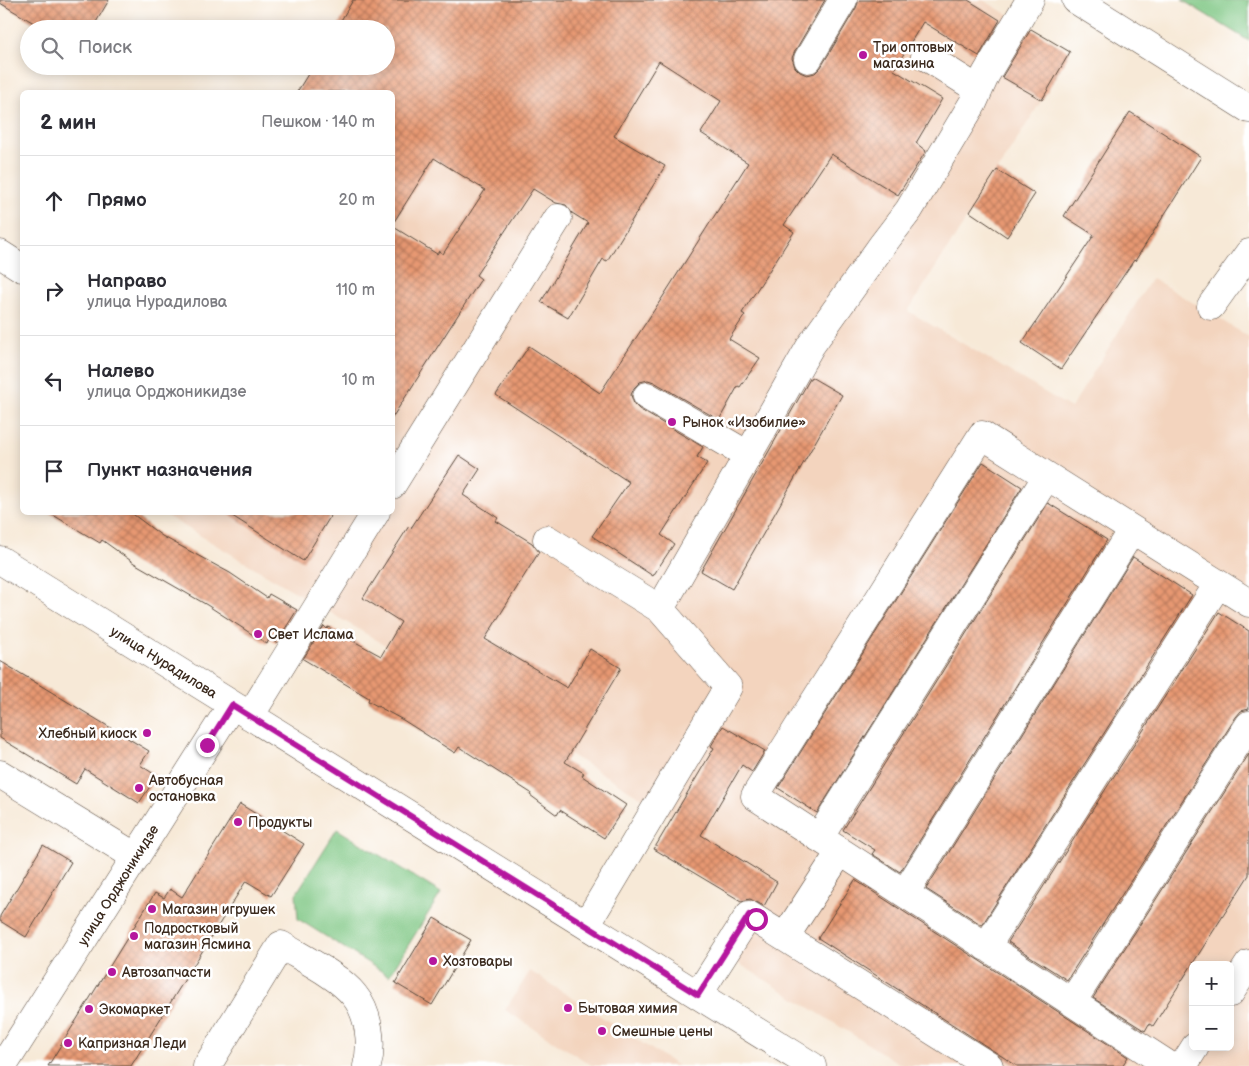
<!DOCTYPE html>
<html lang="ru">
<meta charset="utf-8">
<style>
body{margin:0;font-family:"Balsamiq Sans",sans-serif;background:#f7f7f7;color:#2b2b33}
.controls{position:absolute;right:15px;bottom:15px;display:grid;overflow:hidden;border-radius:8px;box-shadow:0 2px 12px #0003}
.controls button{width:45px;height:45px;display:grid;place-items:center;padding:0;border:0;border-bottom:1px solid #e1e1e2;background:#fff;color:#2b2b33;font:25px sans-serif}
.stop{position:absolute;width:15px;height:15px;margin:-11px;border:4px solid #b5179e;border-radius:50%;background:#fff}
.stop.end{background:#b5179e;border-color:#fff;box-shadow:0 1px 5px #0008}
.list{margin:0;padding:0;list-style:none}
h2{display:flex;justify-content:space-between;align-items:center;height:65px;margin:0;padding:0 20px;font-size:21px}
h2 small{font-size:16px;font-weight:400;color:#7c7c81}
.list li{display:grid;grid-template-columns:32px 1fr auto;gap:15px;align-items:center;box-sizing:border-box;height:90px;padding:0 20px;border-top:1px solid #e1e1e2}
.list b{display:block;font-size:19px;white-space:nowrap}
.list p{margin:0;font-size:16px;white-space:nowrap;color:#7c7c81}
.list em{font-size:16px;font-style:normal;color:#7c7c81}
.icon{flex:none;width:28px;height:28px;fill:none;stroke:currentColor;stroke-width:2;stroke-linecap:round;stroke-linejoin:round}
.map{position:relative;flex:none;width:1249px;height:1066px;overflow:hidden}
.search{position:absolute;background:#fff;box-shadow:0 2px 12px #0003;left:20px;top:20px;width:375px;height:55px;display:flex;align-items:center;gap:12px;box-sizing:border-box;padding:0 18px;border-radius:28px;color:#7c7c81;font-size:19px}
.panel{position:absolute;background:#fff;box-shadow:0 2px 12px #0003;left:20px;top:90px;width:375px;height:425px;border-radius:8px}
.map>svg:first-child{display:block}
.built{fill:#f3d4be;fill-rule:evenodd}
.green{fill:#7dc682;stroke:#5c7850}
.building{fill:url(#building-cross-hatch)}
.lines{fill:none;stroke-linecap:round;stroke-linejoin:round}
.minor-casing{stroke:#57473a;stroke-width:29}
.minor{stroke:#fff;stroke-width:28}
.route{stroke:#b5179e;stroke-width:6}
.poi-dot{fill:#b5179e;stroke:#fff;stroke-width:2}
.labels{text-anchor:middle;stroke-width:5;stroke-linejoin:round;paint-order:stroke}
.poi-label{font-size:14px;fill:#3b2a1e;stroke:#fff;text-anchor:start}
.street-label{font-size:14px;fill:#3b2a1e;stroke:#fff}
</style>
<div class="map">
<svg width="1249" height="1066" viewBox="0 0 1249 1066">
<defs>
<pattern id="building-cross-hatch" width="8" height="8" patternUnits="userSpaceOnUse" patternTransform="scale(1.25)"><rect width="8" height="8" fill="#e79872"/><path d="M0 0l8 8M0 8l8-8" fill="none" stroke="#bc7c5d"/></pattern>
</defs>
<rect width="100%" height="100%" fill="#fff"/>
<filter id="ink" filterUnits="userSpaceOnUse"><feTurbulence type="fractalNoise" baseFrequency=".02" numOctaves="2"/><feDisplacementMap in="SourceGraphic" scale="10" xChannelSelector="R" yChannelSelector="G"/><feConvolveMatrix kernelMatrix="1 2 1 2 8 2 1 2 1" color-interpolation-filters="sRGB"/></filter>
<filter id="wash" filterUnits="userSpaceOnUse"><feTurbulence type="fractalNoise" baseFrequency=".0096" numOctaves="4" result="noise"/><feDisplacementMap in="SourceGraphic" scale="20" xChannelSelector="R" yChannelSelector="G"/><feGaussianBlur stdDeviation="1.12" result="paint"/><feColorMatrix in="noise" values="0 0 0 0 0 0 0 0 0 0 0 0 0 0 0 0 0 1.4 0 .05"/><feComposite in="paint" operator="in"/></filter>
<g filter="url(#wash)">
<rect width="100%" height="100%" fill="#f7e9d7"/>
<path class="built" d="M 353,0 L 983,0 L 1070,52 L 1042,100 L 908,311 L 1071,408 L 1152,278 L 1249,337 L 1249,1066 L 903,1066 L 730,958 L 760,913 L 777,882 L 701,835 L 754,744 L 726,728 L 671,816 L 588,765 L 162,513 L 392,512 L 392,92 L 297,92 L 313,66 L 386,66 L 386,29 L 336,29 ZM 1193,965 L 1230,965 L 1230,1047 L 1193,1047 Z
M 530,971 L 678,1066 L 593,1066 L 505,1010 Z"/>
<path class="green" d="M 1182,0 L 1249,0 L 1249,41 Z
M 337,829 L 441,893 L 389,976 L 298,919 L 296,894 Z"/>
<g id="blocks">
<path class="building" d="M 0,0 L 109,0 L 92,29 L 44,29 L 0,3 Z
M 353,0 L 825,0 L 795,51 L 792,58 L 795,67 L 800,72 L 807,75 L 815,73 L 821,67 L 856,8 L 859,0 L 968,0 L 1000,20 L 979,56 L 923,22 L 894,70 L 942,99 L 916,143 L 926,151 L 898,195 L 831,154 L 784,225 L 794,232 L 742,313 L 745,315 L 729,339 L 760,358 L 740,387 L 738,386 L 719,420 L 654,382 L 648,380 L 640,382 L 634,388 L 631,395 L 634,404 L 639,409 L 703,447 L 697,457 L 707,463 L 661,535 L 674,544 L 653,576 L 592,536 L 629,482 L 496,395 L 529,346 L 600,393 L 664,295 L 748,163 L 701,133 L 721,101 L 659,61 L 614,136 L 665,166 L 607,261 L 603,259 L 568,318 L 541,302 L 588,223 L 572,213 L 566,205 L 556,203 L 533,189 L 476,275 L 481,279 L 392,418 L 392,226 L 437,254 L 439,251 L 443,254 L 485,190 L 434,158 L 392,225 L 392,92 L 297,92 L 313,66 L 386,66 L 386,29 L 336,29 Z
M 1031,29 L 1070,52 L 1042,100 L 1002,77 Z
M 1130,112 L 1201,157 L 1135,261 L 1134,260 L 1061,369 L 1022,343 L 1094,235 L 1064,216 Z
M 997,170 L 1035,194 L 1007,237 L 970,212 Z
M 811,377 L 842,395 L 732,589 L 701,571 Z
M 459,455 L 480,469 L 463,495 L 498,518 L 496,521 L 532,543 L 539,552 L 485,639 L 567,688 L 590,649 L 621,668 L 565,762 L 584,773 L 582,776 L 626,805 L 604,838 L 560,810 L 557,815 L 530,795 L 531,793 L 459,747 L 455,753 L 403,720 L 368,701 L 369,698 L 303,659 L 324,626 L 327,629 L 328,627 L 381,656 L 401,622 L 363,598 L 409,526 L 411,528 Z
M 983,462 L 1022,487 L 817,813 L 778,788 Z
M 1048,503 L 1107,540 L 900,872 L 872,854 L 875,850 L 843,830 Z
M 48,512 L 130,512 L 162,536 L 230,573 L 267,598 L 269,594 L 297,610 L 276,643 L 269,639 L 267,644 L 207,605 L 134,563 L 102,540 L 100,543 Z
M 226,512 L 333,512 L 303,561 Z
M 1133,557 L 1192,595 L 982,925 L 926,889 Z
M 1219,612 L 1249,631 L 1249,709 L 1241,711 L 1236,717 L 1067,980 L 1008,942 Z
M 0,661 L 149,751 L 140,765 L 157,776 L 139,803 L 85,769 L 76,784 L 0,738 Z
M 723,726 L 765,751 L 752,772 L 742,765 L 701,835 L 777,882 L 764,906 L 750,899 L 741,901 L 654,849 L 714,748 L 711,746 Z
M 1249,754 L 1249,875 L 1153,1026 L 1149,1024 L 1145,1031 L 1093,998 Z
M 240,804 L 304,844 L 271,896 L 246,881 L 131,1066 L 48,1066 L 155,893 L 164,898 L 170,889 L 182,897 Z
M 43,845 L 71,862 L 26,937 L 0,921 L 0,916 Z
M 855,880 L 1128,1057 L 1122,1066 L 1017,1066 L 818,938 Z
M 434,918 L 471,940 L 432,1005 L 395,983 Z"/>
</g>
</g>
<g filter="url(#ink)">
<use href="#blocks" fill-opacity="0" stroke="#57473a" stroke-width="1"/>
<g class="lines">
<defs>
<path id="minor" d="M 1076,0 L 1249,109
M 925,56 L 979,90
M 808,59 L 843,0
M 0,254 L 22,268
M 1211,306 L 1249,253
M 647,396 L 748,455
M 392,485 L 558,218
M 547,539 L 660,609 L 811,345 L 883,244 L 909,210 L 973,103 L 986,74 L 1030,0
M 0,560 L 812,1066
M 250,716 L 376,512
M 0,774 L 136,857
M 819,838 L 1047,476
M 905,893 L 1132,530
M 586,925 L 728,687 L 660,609
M 785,937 L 840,852
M 986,947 L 1218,584
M 1230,993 L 1249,964
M 698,995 L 749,915 L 989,1066
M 1072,1002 L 1249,725
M 3,1066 L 232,705
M 207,1066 L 281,945 C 302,958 339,976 354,995 C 369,1013 373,1044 367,1066
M 1170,1066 L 755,796 L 982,435 L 1249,603
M 1183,1066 L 1195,1047"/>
</defs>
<use href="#minor" class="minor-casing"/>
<use href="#minor" class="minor"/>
</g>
</g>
<g class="lines" filter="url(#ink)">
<path class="route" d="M 207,745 L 232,705 L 698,995 L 749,915 L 756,919"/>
</g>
<g class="poi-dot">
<circle cx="863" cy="55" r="5"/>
<circle cx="672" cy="422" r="5"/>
<circle cx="258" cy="634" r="5"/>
<circle cx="147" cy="733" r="5"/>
<circle cx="139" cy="788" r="5"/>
<circle cx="238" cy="822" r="5"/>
<circle cx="152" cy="909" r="5"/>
<circle cx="134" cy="936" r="5"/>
<circle cx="433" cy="961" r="5"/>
<circle cx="112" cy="972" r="5"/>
<circle cx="568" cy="1008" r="5"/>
<circle cx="89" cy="1009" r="5"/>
<circle cx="602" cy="1031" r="5"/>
<circle cx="68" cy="1043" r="5"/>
</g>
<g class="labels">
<g class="poi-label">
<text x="873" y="52">Три оптовых<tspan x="873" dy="16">магазина</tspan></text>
<text x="682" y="427">Рынок «Изобилие»</text>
<text x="268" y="639">Свет Ислама</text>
<text x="137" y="738" text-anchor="end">Хлебный киоск</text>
<text x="149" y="785">Автобусная<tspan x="149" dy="16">остановка</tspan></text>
<text x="248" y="827">Продукты</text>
<text x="162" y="914">Магазин игрушек</text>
<text x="144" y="933">Подростковый<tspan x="144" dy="16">магазин Ясмина</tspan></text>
<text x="443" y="966">Хозтовары</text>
<text x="122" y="977">Автозапчасти</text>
<text x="578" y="1013">Бытовая химия</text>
<text x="99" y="1014">Экомаркет</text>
<text x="612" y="1036">Смешные цены</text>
<text x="78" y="1048">Капризная Леди</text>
</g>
<g class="street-label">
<text transform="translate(164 662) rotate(32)" y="5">улица Нурадилова</text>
<text transform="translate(118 885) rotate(-58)" y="5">улица Орджоникидзе</text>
</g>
</g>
</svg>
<div class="controls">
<button>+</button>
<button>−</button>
</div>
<div class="stop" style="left:756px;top:919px"></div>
<div class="stop end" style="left:207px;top:745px"></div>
<div class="search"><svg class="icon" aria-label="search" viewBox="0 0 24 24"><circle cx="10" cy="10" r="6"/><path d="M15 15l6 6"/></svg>Поиск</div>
<section class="panel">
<h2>2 мин<small>Пешком · 140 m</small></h2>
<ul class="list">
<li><svg class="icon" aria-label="ahead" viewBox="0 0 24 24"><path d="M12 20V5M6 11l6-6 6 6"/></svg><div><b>Прямо</b></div><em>20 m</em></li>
<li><svg class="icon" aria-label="right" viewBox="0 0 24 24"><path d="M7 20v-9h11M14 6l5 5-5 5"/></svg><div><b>Направо</b><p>улица Нурадилова</p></div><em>110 m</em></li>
<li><svg class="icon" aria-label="left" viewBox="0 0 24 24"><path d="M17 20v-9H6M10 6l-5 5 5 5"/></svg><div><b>Налево</b><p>улица Орджоникидзе</p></div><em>10 m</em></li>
<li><svg class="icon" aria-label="arrive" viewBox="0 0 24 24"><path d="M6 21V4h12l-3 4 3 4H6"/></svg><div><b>Пункт назначения</b></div></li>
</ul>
</section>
</div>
